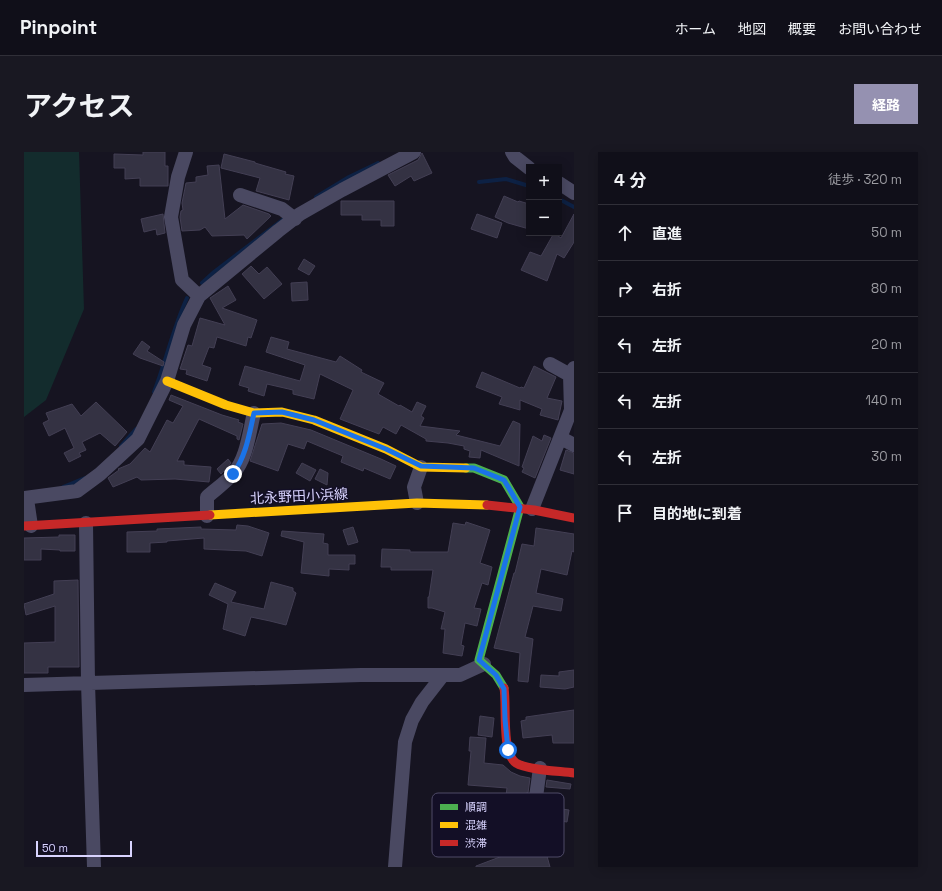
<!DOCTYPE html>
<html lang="ja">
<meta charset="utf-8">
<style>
body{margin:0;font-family:"Space Grotesk","Noto Sans JP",sans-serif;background:#191822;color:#f1f3f6}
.controls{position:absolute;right:12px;top:12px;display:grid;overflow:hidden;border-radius:0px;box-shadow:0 2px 10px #0003}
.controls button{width:36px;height:36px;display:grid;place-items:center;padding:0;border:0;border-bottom:1px solid #302f38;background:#100f19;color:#f1f3f6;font:20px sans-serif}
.scale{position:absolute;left:12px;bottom:10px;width:96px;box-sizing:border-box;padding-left:4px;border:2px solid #d9d4ff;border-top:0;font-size:11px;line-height:14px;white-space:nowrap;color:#d9d4ff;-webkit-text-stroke:3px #130f26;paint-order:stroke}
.stop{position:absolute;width:12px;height:12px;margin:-9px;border:3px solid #1a73e8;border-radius:50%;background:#fff}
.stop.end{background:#1a73e8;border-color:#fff;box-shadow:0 1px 4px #0008}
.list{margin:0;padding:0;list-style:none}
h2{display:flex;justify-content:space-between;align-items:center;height:52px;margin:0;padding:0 16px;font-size:17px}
h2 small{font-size:13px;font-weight:400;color:#9c9ca2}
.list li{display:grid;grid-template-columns:26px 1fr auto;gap:12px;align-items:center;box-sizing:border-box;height:56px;padding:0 16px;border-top:1px solid #302f38}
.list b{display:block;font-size:15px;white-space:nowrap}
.list em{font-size:13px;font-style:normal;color:#9c9ca2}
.icon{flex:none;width:22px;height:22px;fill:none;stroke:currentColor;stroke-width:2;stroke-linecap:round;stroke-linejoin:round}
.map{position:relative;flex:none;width:550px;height:715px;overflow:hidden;border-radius:0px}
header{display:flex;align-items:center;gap:24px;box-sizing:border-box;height:56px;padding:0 20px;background:#100f19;border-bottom:1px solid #302f38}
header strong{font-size:19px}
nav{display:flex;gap:22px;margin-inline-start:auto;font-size:14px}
.intro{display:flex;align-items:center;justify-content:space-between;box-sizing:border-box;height:96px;padding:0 24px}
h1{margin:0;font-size:28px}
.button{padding:10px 18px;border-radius:0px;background:#9591b1;color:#fff;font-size:14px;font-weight:700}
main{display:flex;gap:24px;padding:0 24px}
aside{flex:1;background:#100f19;border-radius:0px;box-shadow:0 2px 10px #0003}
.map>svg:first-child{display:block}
.green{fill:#132c2d}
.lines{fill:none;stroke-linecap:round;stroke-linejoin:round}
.stream{stroke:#0d2144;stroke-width:4}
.building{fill:#343243;stroke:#433f54}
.street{stroke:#4a4962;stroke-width:14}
.fast{stroke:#4caf50;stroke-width:9}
.slow{stroke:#ffc107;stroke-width:9}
.jam{stroke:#c62828;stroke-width:9}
.route{stroke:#1a73e8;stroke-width:5}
.labels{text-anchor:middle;stroke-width:3;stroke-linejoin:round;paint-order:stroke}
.street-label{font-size:14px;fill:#d9d4ff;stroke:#130f26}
.key{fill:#130f26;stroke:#4e4a67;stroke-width:1}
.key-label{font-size:11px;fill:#d9d4ff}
</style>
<header>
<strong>Pinpoint</strong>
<nav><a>ホーム</a><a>地図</a><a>概要</a><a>お問い合わせ</a></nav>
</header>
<div class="intro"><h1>アクセス</h1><a class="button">経路</a></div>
<main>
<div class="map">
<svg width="550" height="715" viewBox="0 0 550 715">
<rect width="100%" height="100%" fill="#161421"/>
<path class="green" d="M 0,0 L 55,0 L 60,157 L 22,248 L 0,265 Z"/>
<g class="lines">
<path class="stream" d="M 455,30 L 482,27 L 505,34
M 292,45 L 325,25 L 354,11
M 535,47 L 550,55
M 178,131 L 190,120 L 261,66
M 130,240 C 142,209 149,176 163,146
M 97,294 L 112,277
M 39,335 L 61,326"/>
</g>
<path class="building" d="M 119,0 L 141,0 L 141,14 L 144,14 L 144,34 L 116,34 L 116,26 L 101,27 L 101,16 L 90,16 L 90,2 L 119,3 Z
M 398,1 L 408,21 L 390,29 L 387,24 L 371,34 L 364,23 L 394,8 Z
M 200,2 L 231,10 L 231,11 L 262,20 L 261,22 L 270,24 L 265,48 L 232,39 L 236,26 L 197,16 Z
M 195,13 L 201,67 L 219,53 L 245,62 L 247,64 L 223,87 L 220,83 L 188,84 L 181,75 L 176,78 L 158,79 L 156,65 L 157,59 L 159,58 L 158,51 L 162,31 L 172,30 L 172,25 L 184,23 L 183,14 Z
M 480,44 L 494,50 L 495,49 L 505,52 L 505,77 L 484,71 L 471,65 Z
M 317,49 L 370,49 L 370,74 L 357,74 L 357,68 L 338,68 L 338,63 L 317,63 Z
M 139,62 L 141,81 L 133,83 L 132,77 L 120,80 L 117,67 Z
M 453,62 L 478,71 L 473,86 L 447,77 Z
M 550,62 L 550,90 L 540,106 L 533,102 L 523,129 L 497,118 L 506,100 L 517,104 L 530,81 L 537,86 Z
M 280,107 L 291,114 L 285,123 L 274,117 Z
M 227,114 L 235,122 L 243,115 L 258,132 L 240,147 L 218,122 Z
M 283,130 L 284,148 L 268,149 L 267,131 Z
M 204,134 L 212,148 L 198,156 L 233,168 L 227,186 L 224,185 L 222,194 L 193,185 L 190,196 L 185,195 L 178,213 L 187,216 L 183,229 L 162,222 L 163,218 L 156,217 L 164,193 L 168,194 L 176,166 L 201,173 L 186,146 Z
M 247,185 L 265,190 L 263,197 L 312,210 L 316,204 L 338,218 L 337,220 L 360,231 L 354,242 L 375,254 L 376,253 L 388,260 L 393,250 L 402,254 L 397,264 L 400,266 L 396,274 L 436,279 L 432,283 L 476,294 L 489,269 L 496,272 L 495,314 L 457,298 L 456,306 L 445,305 L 446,299 L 440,297 L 440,294 L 424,291 L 402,289 L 402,287 L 377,273 L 372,282 L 359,275 L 355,282 L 316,267 L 329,238 L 296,222 L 290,247 L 269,242 L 269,238 L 243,232 L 240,244 L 224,239 L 225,236 L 215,233 L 221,214 L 276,229 L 281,213 L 242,200 Z
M 118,189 L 126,195 L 123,199 L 140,210 L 139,214 L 116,206 L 109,202 Z
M 510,214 L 532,225 L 523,246 L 538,249 L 534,268 L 516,263 L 518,257 L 496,248 L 496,258 L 475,252 L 478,245 L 452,235 L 458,220 L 496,236 L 497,235 L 500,236 Z
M 147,243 L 198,263 L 215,268 L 214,270 L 219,272 L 215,288 L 213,287 L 213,284 L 175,267 L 153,309 L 160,309 L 160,313 L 187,315 L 185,330 L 151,327 L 117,328 L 113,325 L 89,335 L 84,326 L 95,318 L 94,317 L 106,312 L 121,296 L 126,300 L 143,268 L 149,271 L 159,254 L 145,248 Z
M 72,250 L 103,280 L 91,294 L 76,281 L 58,290 L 62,298 L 55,301 L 57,304 L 45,310 L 40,301 L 50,296 L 41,276 L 25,284 L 19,271 L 25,268 L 22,261 L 48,252 L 57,264 Z
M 257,271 L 287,278 L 357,307 L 372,314 L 366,327 L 340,316 L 339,319 L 317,310 L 319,304 L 283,289 L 280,297 L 264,292 L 254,319 L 226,309 L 238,272 Z
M 520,283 L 527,286 L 511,326 L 498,320 L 500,316 L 498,315 L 509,284 L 518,289 Z
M 542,298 L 550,301 L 550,322 L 536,318 Z
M 204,307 L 207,311 L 197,322 L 193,317 Z
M 278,311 L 292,318 L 286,329 L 272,321 Z
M 296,317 L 304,321 L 303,333 L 291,327 Z
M 442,370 L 466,378 L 456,411 L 468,415 L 464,433 L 458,431 L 450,456 L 457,457 L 453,474 L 441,471 L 437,493 L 440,494 L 438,504 L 419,501 L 421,477 L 417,477 L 421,460 L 408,456 L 404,456 L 404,445 L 405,445 L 409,418 L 367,418 L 367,415 L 357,415 L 358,397 L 386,398 L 386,400 L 424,400 L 429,371 L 441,373 Z
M 213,373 L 224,374 L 245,381 L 238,404 L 222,399 L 180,397 L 180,386 L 143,389 L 143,390 L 126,391 L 126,400 L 103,400 L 103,380 L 133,379 L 133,377 L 177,375 L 177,377 L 212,378 Z
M 329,375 L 334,390 L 324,393 L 319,378 Z
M 512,376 L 550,382 L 550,400 L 548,399 L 543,423 L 517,417 L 512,441 L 539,447 L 537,459 L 509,454 L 501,485 L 509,487 L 504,530 L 494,529 L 496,501 L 470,496 L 490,421 L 491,421 L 498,392 L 510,394 Z
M 258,379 L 300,382 L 299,391 L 304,392 L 304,403 L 331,403 L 331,412 L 325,412 L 325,418 L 305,417 L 305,424 L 277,421 L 280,390 L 257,384 Z
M 35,383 L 51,383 L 51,399 L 36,399 L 36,398 L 17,397 L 17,408 L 0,408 L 0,386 L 35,385 Z
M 54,428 L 55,515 L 24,515 L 24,521 L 0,521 L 0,491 L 31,490 L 31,454 L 2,463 L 0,452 L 30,442 L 30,429 Z
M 247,430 L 269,436 L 269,439 L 272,441 L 262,473 L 246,469 L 227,465 L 221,484 L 199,477 L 204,452 L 185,443 L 191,431 L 212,440 L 207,450 L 240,457 Z
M 550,518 L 550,535 L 541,537 L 516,535 L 517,523 L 535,524 L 535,520 Z
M 550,558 L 550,591 L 529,591 L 528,583 L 499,586 L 497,569 L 502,568 L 502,565 Z
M 456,564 L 470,566 L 468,585 L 454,583 Z
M 446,585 L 462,586 L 460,611 L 479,613 L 487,620 L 496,624 L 506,626 L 504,641 L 503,640 L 498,678 L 499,685 L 498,693 L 472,689 L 474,674 L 478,675 L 483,636 L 444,633 L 447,599 L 445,599 Z
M 523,628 L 547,632 L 546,637 L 522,635 Z
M 525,655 L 545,658 L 543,670 L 523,667 Z
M 497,697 L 497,703 L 521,697 L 526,715 L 452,715 L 452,714 Z"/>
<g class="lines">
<path class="street" d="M 162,0 L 154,25 L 147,65 L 158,128 L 175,144
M 488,0 L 491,5 L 505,16
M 535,31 L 550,41
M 216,43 L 258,57 L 271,67
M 526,212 L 546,223
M 537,286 L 550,293
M 0,346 L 53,339 L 76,322 L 114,287 L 143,229 L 160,173 L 175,144 L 254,79 L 276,62 L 318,38 L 390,0
M 3,347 L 7,374
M 393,351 L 390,335 L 397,315
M 508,357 L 547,258 L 546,223 L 550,216
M 183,364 L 183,345 C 192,337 202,330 209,322 C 223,306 225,281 230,261
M 62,371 L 64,531 L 70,715
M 0,533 L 337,523 L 436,523 L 460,512
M 507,681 L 516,616
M 371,715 L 381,590 L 388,568 L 398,550 L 419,523"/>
<path class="fast" d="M 442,316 L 450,316 L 480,328 L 496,355 L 455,508 L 472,523 L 480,536"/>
<path class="slow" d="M 143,229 L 202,253 L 230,261 L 258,260 L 290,268 L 362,297 L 397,315 L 442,316
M 186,363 L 393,351 L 463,353"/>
<path class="jam" d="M 463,353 L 510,358 L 550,366
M 0,374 L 186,363
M 480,536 C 483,553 477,601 492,611 C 503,618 536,619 550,621"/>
</g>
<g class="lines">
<path class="route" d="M 209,322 C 222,304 225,283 230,261 L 258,260 L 290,268 L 362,297 L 397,314 L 450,316 L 480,328 L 496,355 L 455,508 L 472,523 L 480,537 L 481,567 L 484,598"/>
</g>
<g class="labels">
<g class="street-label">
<text transform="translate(275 344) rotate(-3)" y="5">北永野田小浜線</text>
</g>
</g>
<rect x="408" y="641" width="132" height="64" rx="6" class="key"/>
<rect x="416" y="652" width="18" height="6" fill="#4caf50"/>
<rect x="416" y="670" width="18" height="6" fill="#ffc107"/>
<rect x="416" y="688" width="18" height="6" fill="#c62828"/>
<g class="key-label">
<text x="441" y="659">順調</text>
<text x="441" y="677">混雑</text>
<text x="441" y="695">渋滞</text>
</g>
</svg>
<div class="controls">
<button>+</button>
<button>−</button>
</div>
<div class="scale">50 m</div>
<div class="stop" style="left:484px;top:598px"></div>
<div class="stop end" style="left:209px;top:322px"></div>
</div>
<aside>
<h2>4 分<small>徒歩 · 320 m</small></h2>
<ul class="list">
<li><svg class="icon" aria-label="ahead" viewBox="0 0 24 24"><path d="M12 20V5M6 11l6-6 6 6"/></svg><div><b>直進</b></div><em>50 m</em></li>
<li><svg class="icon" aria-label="right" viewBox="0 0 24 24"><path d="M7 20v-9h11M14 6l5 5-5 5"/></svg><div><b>右折</b></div><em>80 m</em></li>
<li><svg class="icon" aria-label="left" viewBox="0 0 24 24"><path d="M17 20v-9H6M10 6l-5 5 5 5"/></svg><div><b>左折</b></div><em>20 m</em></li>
<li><svg class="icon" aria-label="left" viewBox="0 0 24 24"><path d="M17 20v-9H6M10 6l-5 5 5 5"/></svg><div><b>左折</b></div><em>140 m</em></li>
<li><svg class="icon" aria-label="left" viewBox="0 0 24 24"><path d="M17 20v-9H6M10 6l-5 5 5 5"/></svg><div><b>左折</b></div><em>30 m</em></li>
<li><svg class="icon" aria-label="arrive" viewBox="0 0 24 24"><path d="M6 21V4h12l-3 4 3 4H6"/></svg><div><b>目的地に到着</b></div></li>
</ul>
</aside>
</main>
